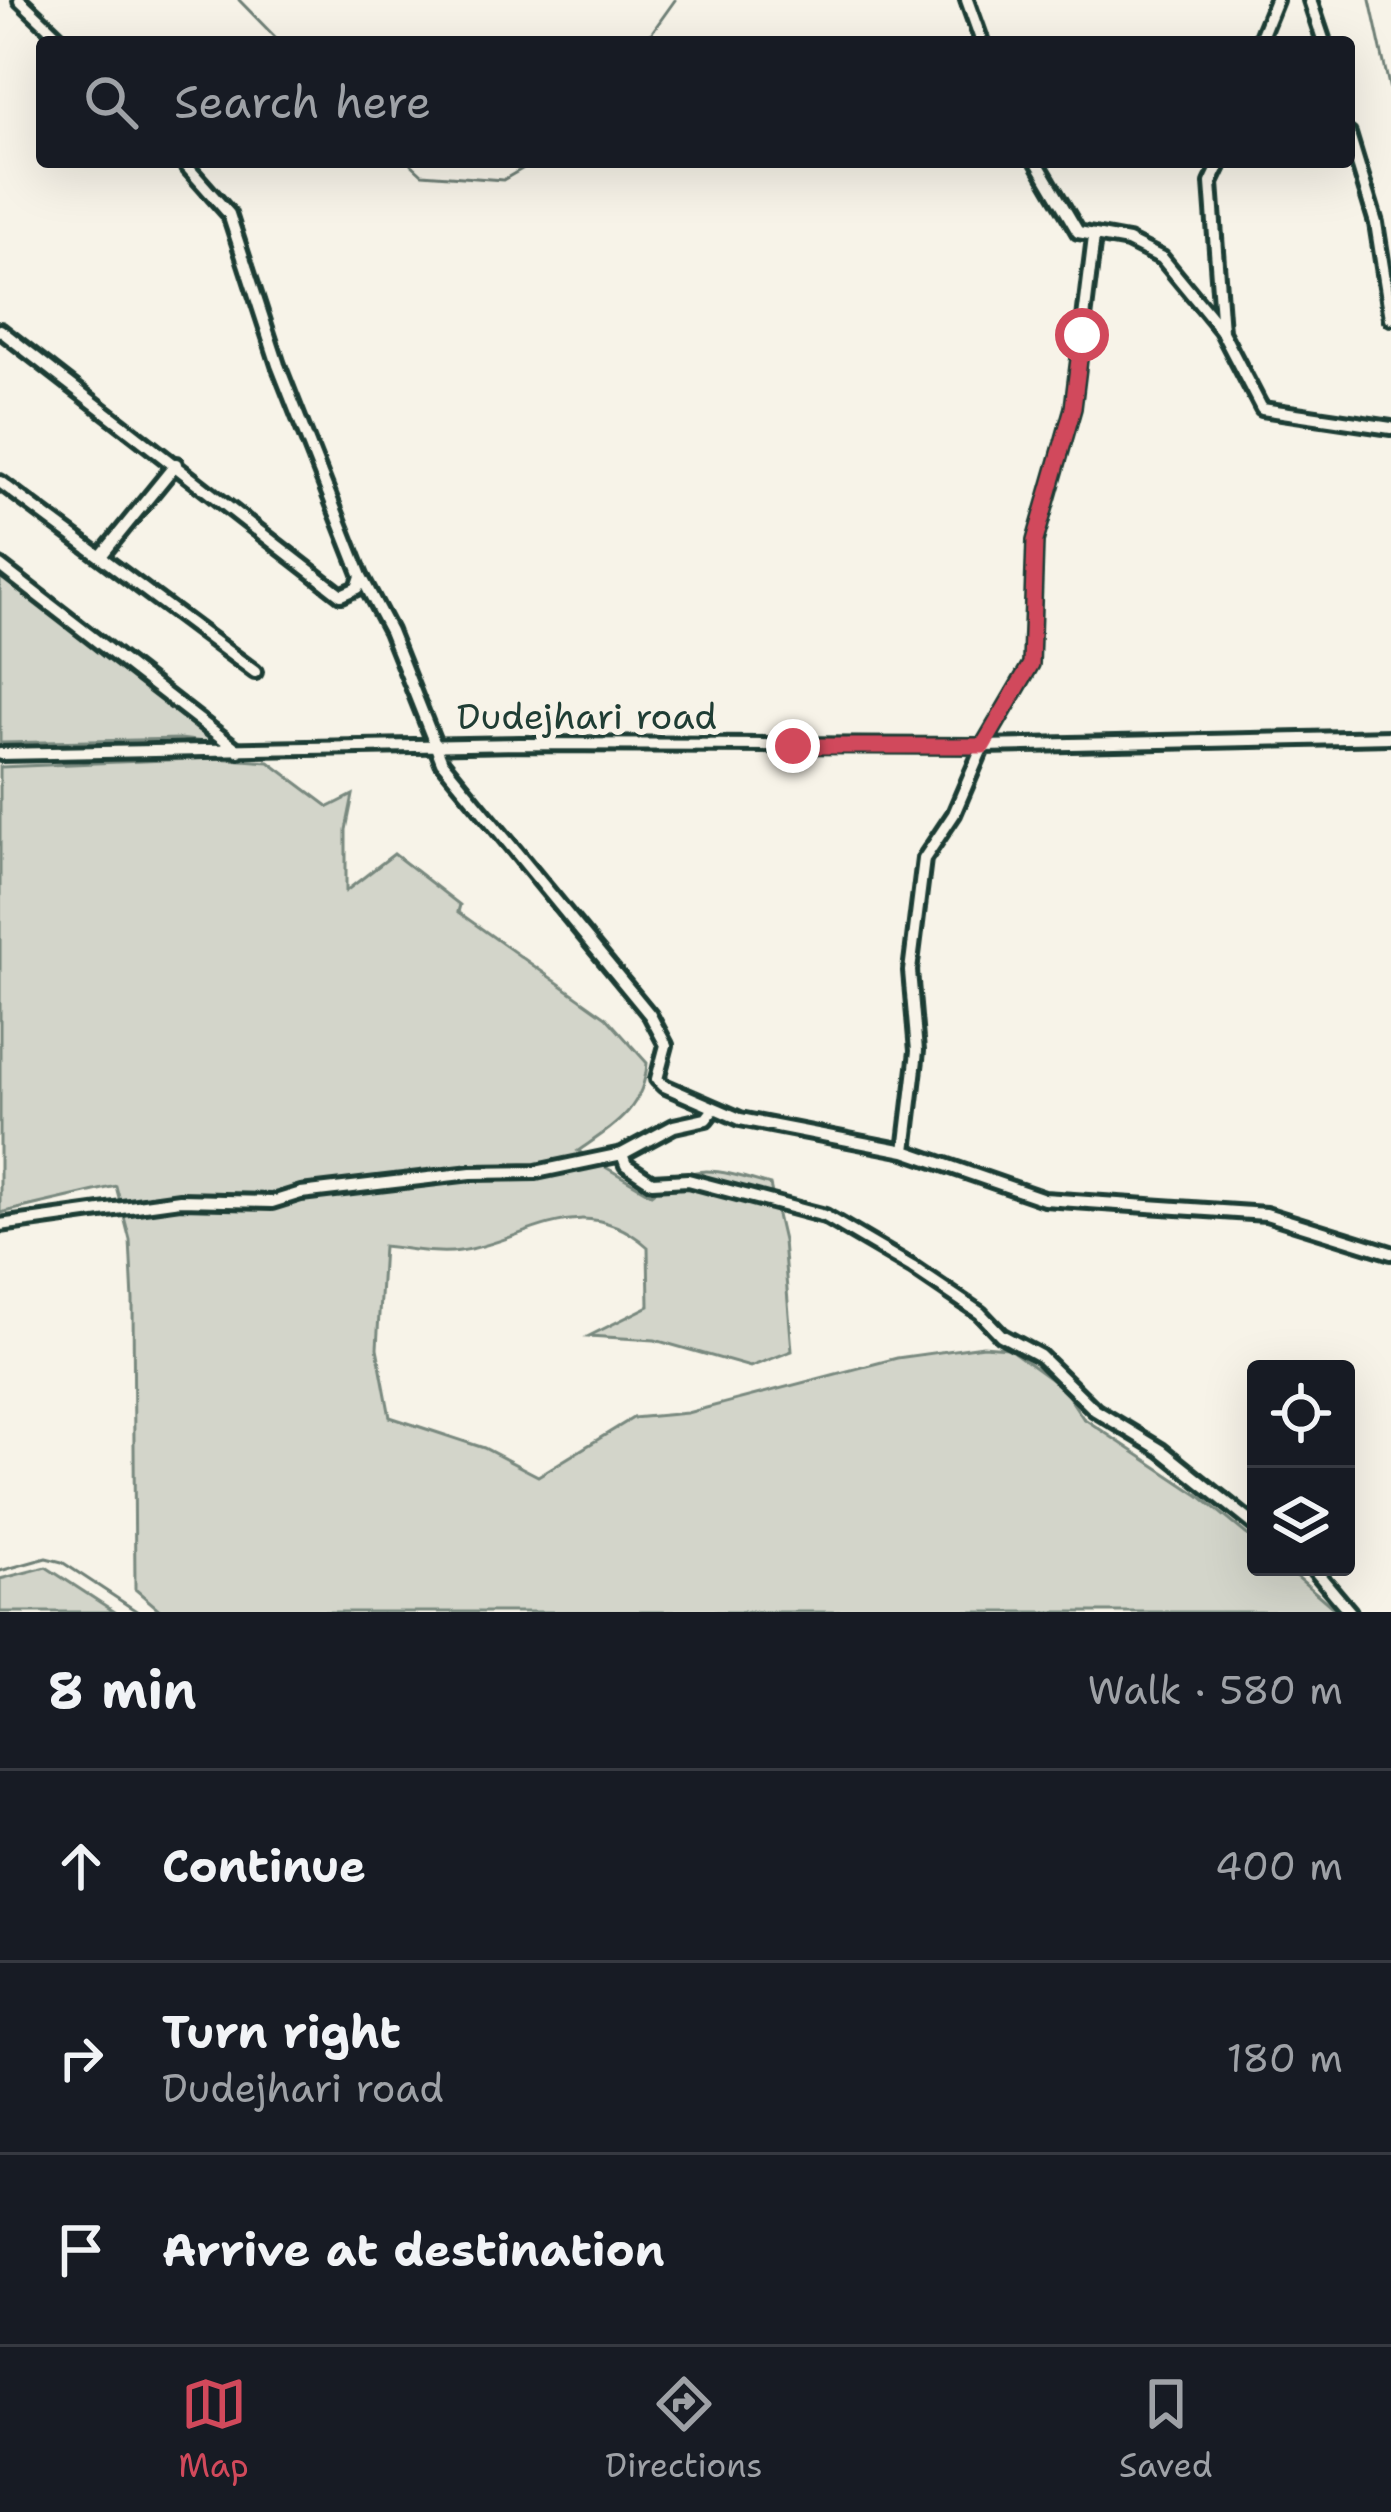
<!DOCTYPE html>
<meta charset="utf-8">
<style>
body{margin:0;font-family:"Shantell Sans",sans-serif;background:#20242c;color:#f1f3f6}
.controls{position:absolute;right:36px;bottom:36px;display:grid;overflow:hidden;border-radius:12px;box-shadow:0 12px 48px #0002}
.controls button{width:108px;height:108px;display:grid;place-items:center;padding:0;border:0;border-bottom:3px solid #363941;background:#171b24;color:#f1f3f6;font:60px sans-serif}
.stop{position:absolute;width:36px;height:36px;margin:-27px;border:9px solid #d1495b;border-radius:50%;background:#fff}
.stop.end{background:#d1495b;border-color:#fff;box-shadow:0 3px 12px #0008}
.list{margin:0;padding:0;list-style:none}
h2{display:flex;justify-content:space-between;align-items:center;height:156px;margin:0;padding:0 48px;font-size:51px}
h2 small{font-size:39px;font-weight:400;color:#9ea1a6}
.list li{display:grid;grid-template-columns:78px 1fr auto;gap:36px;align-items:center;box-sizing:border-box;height:192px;padding:0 48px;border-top:3px solid #363941}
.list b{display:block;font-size:45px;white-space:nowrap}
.list p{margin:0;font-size:39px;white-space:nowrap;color:#9ea1a6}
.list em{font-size:39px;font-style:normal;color:#9ea1a6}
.icon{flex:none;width:66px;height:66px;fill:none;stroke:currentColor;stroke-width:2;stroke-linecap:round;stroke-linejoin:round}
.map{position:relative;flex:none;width:1391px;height:1612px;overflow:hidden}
.search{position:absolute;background:#171b24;box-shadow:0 12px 48px #0002;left:36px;right:36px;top:36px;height:132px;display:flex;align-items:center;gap:30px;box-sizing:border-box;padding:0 42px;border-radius:12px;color:#9ea1a6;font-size:45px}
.sheet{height:732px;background:#171b24}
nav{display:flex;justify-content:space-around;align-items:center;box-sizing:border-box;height:168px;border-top:3px solid #363941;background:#171b24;font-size:33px;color:#9ea1a6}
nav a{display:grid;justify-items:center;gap:6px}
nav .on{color:#d1495b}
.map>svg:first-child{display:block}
.green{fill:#d3d5ca;stroke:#79897f;stroke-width:3}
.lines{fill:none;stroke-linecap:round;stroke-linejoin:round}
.stream{stroke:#6f8077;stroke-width:3}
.minor-casing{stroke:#1f3d34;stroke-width:20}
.minor{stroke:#f7f3e8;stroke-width:10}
.route{stroke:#d1495b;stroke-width:15}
.labels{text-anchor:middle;stroke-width:12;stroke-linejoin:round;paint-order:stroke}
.street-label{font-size:36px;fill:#1f3d34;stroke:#f7f3e8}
</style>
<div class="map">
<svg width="1391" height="1612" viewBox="0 0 1391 1612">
<rect width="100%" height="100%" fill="#f7f3e8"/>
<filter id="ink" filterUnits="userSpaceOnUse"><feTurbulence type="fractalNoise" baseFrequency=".00833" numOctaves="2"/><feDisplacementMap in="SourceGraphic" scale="24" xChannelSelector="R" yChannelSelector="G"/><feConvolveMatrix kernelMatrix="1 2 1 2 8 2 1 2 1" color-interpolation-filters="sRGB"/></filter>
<g filter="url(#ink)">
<path class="green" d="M 0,576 L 220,744 L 180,739 L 0,743 Z
M 215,758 L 269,762 L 329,807 L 353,795 L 346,830 L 346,891 L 394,854 L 460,905 L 458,912 L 606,1017 L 647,1063 C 644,1110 612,1127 578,1151 L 651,1194 C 692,1159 722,1171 770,1185 L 783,1241 L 792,1351 L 750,1367 L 655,1340 L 589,1336 L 649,1306 L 648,1247 C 580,1187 528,1241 460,1251 C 436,1255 407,1248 383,1246 L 377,1348 L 390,1417 L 484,1448 L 538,1476 L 633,1418 L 687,1413 L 897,1358 L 983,1346 L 1008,1348 L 1063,1388 L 1083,1418 L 1200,1496 L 1256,1542 L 1256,1567 L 1286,1567 L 1338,1612 L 162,1612 L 135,1589 L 133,1301 L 130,1240 L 116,1186 L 0,1213 L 0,767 Z
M 46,1567 L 115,1612 L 0,1612 L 0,1579 Z"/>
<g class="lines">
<path class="stream" d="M 239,0 L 280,42
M 1370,0 L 1391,95
M 645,42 L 675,0
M 409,162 L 422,174 L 503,180 L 534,162
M 0,1571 L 46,1558 L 62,1562 L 138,1612"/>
<defs>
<path id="minor" d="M 20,0 L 64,42
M 967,0 L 982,42
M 1310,0 L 1324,42
M 1259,42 L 1276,0
M 1349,134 L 1376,223 L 1391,318
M 1037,162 L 1078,232 L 1128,241 L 1162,258 L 1222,331 L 1211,183 L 1221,162
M 1220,328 L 1262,409 L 1391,428
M 0,330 L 341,595 L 357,588 L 361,576 L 278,365 L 229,214 L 183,162
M 0,482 L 255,672
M 101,556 L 176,464
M 0,566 L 239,751
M 361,576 L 390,631 L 442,762 L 650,1015 L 666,1045 L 657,1079 L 664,1086 L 740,1119 L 905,1151 L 1044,1199 L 1266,1214 L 1391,1253
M 0,754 L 520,744 L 983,746 L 1391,737
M 905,1151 L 917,1051 L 910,971 L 924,859 L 954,814 L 983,746 L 1031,664 L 1035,541 L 1073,408 L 1094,237
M 622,1154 L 626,1165 L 652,1182 L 688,1180 L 825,1216 L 912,1267 L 980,1313 L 1001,1335 L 1040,1356 L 1095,1410 L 1161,1450 L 1256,1526
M 0,1225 L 180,1200 L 272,1202 L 301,1193 L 471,1173 L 536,1172 L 622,1154 L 674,1126 L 706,1119 L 713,1110
M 1312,1567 L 1350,1612"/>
</defs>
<use href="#minor" class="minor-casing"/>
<use href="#minor" class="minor"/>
</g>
</g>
<g class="lines" filter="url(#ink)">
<path class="route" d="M 793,746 L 983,746 L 1031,664 L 1035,541 L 1073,408 L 1082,335"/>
</g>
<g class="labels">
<g class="street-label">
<text x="587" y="729">Dudejhari road</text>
</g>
</g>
</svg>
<div class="controls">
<button><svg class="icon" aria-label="locate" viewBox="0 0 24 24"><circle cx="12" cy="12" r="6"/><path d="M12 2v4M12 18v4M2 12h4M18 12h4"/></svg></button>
<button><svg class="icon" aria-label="layers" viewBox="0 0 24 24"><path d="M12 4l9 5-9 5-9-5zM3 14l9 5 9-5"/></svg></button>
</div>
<div class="stop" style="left:1082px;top:335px"></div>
<div class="stop end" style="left:793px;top:746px"></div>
<div class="search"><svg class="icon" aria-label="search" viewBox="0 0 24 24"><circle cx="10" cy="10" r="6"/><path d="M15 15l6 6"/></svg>Search here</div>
</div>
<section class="sheet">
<h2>8 min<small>Walk · 580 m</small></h2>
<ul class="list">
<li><svg class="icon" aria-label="ahead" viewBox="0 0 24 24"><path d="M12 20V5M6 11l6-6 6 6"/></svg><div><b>Continue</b></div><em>400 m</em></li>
<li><svg class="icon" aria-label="right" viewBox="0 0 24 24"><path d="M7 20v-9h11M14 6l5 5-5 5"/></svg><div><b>Turn right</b><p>Dudejhari road</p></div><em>180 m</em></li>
<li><svg class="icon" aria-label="arrive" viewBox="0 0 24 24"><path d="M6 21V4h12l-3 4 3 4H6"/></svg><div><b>Arrive at destination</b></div></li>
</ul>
</section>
<nav>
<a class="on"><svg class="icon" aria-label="map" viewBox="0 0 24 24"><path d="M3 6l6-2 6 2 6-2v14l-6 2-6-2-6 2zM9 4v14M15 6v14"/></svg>Map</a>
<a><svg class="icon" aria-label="directions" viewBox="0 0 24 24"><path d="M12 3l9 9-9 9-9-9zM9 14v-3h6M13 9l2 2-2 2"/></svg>Directions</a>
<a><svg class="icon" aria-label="saved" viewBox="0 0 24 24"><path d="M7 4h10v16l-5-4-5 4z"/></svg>Saved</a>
</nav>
